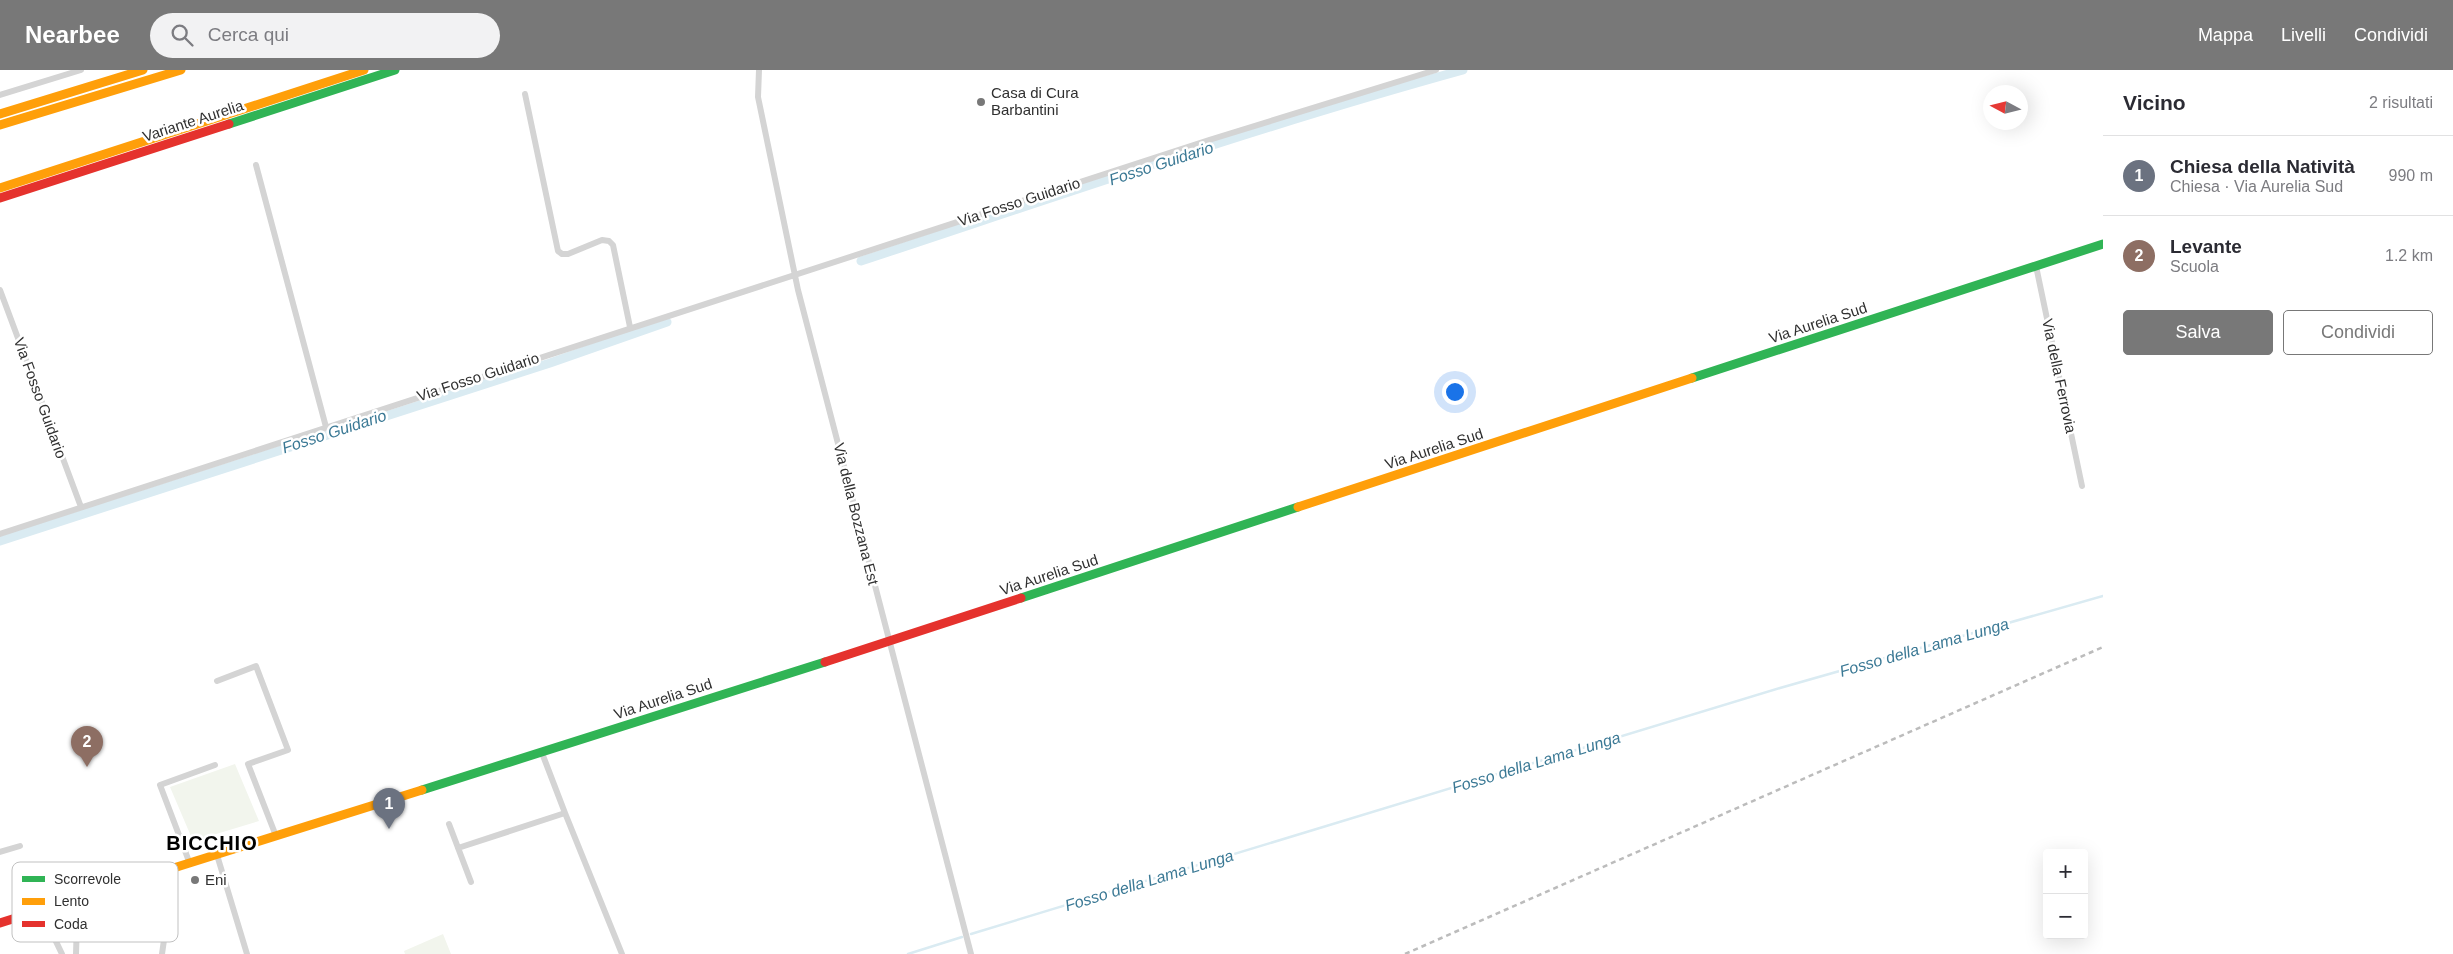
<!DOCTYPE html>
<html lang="it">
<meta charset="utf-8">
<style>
body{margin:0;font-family:Helvetica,sans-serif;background:#f2f2f3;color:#2b2b33}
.controls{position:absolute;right:15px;bottom:15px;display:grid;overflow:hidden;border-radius:5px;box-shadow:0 5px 20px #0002}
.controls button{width:45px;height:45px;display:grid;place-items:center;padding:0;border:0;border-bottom:1px solid #e1e1e2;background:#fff;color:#2b2b33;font:25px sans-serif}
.compass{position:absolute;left:1983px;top:15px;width:45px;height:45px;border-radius:50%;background:#fff;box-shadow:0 5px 20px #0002;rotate:277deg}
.you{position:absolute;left:1454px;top:321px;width:18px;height:18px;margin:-12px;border:4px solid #fff;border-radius:50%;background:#1a73e8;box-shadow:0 0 0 8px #1a73e833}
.badge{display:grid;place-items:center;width:32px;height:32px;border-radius:50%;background:#787878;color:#fff;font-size:16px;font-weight:700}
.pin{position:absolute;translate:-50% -41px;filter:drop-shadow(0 1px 2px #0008)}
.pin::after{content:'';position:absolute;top:26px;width:18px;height:15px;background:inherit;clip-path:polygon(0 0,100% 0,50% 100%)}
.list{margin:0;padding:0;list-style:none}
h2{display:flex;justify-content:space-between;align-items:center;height:65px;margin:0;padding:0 20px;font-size:21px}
h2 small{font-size:16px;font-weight:400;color:#7c7c81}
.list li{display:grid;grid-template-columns:32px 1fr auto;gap:15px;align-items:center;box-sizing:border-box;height:80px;padding:0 20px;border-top:1px solid #e1e1e2}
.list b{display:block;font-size:19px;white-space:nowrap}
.list p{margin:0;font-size:16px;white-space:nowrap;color:#7c7c81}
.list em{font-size:16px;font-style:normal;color:#7c7c81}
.actions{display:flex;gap:10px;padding:15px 20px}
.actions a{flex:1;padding:11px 0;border:1px solid #787878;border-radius:5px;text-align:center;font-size:18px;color:#787878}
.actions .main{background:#787878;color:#fff}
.icon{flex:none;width:28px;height:28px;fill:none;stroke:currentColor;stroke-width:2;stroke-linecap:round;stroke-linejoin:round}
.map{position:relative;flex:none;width:2103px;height:884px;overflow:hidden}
header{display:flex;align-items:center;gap:30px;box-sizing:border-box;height:70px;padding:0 25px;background:#787878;color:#fff}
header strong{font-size:24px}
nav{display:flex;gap:28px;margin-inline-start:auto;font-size:18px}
.search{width:350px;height:45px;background:#f2f2f3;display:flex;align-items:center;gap:12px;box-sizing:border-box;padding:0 18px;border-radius:28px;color:#7c7c81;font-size:19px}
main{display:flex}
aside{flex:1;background:#fff}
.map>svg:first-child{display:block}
.green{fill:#f2f5ed}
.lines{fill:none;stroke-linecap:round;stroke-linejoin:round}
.stream{stroke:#daebf2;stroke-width:2.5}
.canal{stroke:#daebf2;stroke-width:9}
.street{stroke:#d4d4d4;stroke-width:6}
.fast{stroke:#30b455;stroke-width:9}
.slow{stroke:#ff9f0a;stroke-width:9}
.jam{stroke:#e5322d;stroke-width:9}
.rail{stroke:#bcbcbc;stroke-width:2.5;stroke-dasharray:5 4;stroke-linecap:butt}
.poi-dot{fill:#787878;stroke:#fff;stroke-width:2}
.labels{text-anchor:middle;stroke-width:5;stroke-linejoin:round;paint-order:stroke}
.poi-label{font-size:15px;fill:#303030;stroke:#fff;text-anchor:start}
.street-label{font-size:15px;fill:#303030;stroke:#fff}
.water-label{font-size:16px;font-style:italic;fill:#3b7995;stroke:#fff}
.district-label{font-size:20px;font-weight:bold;letter-spacing:1px;fill:#000;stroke:#fff}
.key{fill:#fff;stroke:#c1c1c1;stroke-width:1}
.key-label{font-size:14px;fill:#303030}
</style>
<header>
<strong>Nearbee</strong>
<div class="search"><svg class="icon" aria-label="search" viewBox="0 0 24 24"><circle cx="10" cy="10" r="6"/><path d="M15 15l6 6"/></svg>Cerca qui</div>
<nav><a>Mappa</a><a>Livelli</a><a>Condividi</a></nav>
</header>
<main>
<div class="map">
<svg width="2103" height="884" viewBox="0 0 2103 884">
<rect width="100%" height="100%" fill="#fff"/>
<path class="green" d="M 235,694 L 259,751 L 193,771 L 170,717 Z
M 443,864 L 451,884 L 405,884 L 404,881 Z"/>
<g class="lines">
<path class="stream" d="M 971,864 L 1780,618 L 2103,526
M 908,884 L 962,867"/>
<path class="canal" d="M 861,191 C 1061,125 1260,56 1463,0
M 0,471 L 550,293 L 667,252"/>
<path class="street" d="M 759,0 L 758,27 L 798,220 L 971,884
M 525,24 L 558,181 L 562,184 L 568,184 L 602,170 L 609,171 L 613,175 L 630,257
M 0,25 L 81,0
M 256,95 L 326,357
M 2036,196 L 2082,416
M 0,220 L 81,437
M 0,464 L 1209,70 L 1436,0
M 217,611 L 256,596 L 288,680 L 248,694 L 276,766
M 565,743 L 622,884
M 449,754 L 471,812
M 458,778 L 565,743 L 542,683
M 0,782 L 20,776
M 217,785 L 247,884
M 190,794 L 160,715 L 215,695
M 41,840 L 62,884
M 76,884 L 77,852
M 162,884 L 164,870"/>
<path class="fast" d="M 229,54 L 395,0
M 1692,308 L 2103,174
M 1021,528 L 1298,437
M 422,720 L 825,592"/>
<path class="slow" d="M 0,44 L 143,0
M 0,55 L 181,0
M 0,118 L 364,0
M 1298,437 L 1692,308
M 164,801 L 422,720"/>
<path class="jam" d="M 0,128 L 229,54
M 825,592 L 1021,528
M 0,853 L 164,801"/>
<path class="rail" d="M 1405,884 L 2103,577"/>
</g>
<g class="poi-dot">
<circle cx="981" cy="32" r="5"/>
<circle cx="195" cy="810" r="5"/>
</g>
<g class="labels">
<g class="poi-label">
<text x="991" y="28">Casa di Cura<tspan x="991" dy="17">Barbantini</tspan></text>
<text x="205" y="815">Eni</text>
</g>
<g class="street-label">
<text transform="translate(193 51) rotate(-18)" y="5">Variante Aurelia</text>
<text transform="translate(1019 132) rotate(-18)" y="5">Via Fosso Guidario</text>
<text transform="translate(1818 253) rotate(-18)" y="5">Via Aurelia Sud</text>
<text transform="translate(2059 306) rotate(78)" y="5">Via della Ferrovia</text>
<text transform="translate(478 307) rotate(-18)" y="5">Via Fosso Guidario</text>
<text transform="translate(40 328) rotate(70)" y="5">Via Fosso Guidario</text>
<text transform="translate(1434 379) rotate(-18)" y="5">Via Aurelia Sud</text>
<text transform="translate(856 444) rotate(76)" y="5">Via della Bozzana Est</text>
<text transform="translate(1049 505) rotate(-18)" y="5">Via Aurelia Sud</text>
<text transform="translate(663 629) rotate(-18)" y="5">Via Aurelia Sud</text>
</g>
<g class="water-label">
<text transform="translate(1161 93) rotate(-18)" y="6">Fosso Guidario</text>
<text transform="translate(334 361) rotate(-18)" y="6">Fosso Guidario</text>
<text transform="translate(1924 577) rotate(-16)" y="6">Fosso della Lama Lunga</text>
<text transform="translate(1536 692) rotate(-17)" y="6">Fosso della Lama Lunga</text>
<text transform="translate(1149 810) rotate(-17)" y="6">Fosso della Lama Lunga</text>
</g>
<g class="district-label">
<text x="212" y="780">BICCHIO</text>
</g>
</g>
<rect x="12" y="792" width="166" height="80" rx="8" class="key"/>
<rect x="22" y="806" width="23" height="6" fill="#30b455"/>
<rect x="22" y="828" width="23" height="7" fill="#ff9f0a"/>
<rect x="22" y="851" width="23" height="6" fill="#e5322d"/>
<g class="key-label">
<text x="54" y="814">Scorrevole</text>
<text x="54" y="836">Lento</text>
<text x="54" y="859">Coda</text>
</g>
</svg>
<div class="controls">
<button>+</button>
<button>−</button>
</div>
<svg class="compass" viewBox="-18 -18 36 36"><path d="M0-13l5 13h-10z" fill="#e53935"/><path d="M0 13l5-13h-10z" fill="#7c7c81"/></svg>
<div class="you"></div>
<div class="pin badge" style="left:389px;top:759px;background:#6b7280">1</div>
<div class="pin badge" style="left:87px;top:697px;background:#8d6e63">2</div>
</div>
<aside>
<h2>Vicino<small>2 risultati</small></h2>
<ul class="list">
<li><span class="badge" style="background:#6b7280">1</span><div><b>Chiesa della Natività</b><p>Chiesa · Via Aurelia Sud</p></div><em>990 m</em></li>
<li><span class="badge" style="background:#8d6e63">2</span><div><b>Levante</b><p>Scuola</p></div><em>1.2 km</em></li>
</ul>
<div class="actions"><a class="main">Salva</a><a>Condividi</a></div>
</aside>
</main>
